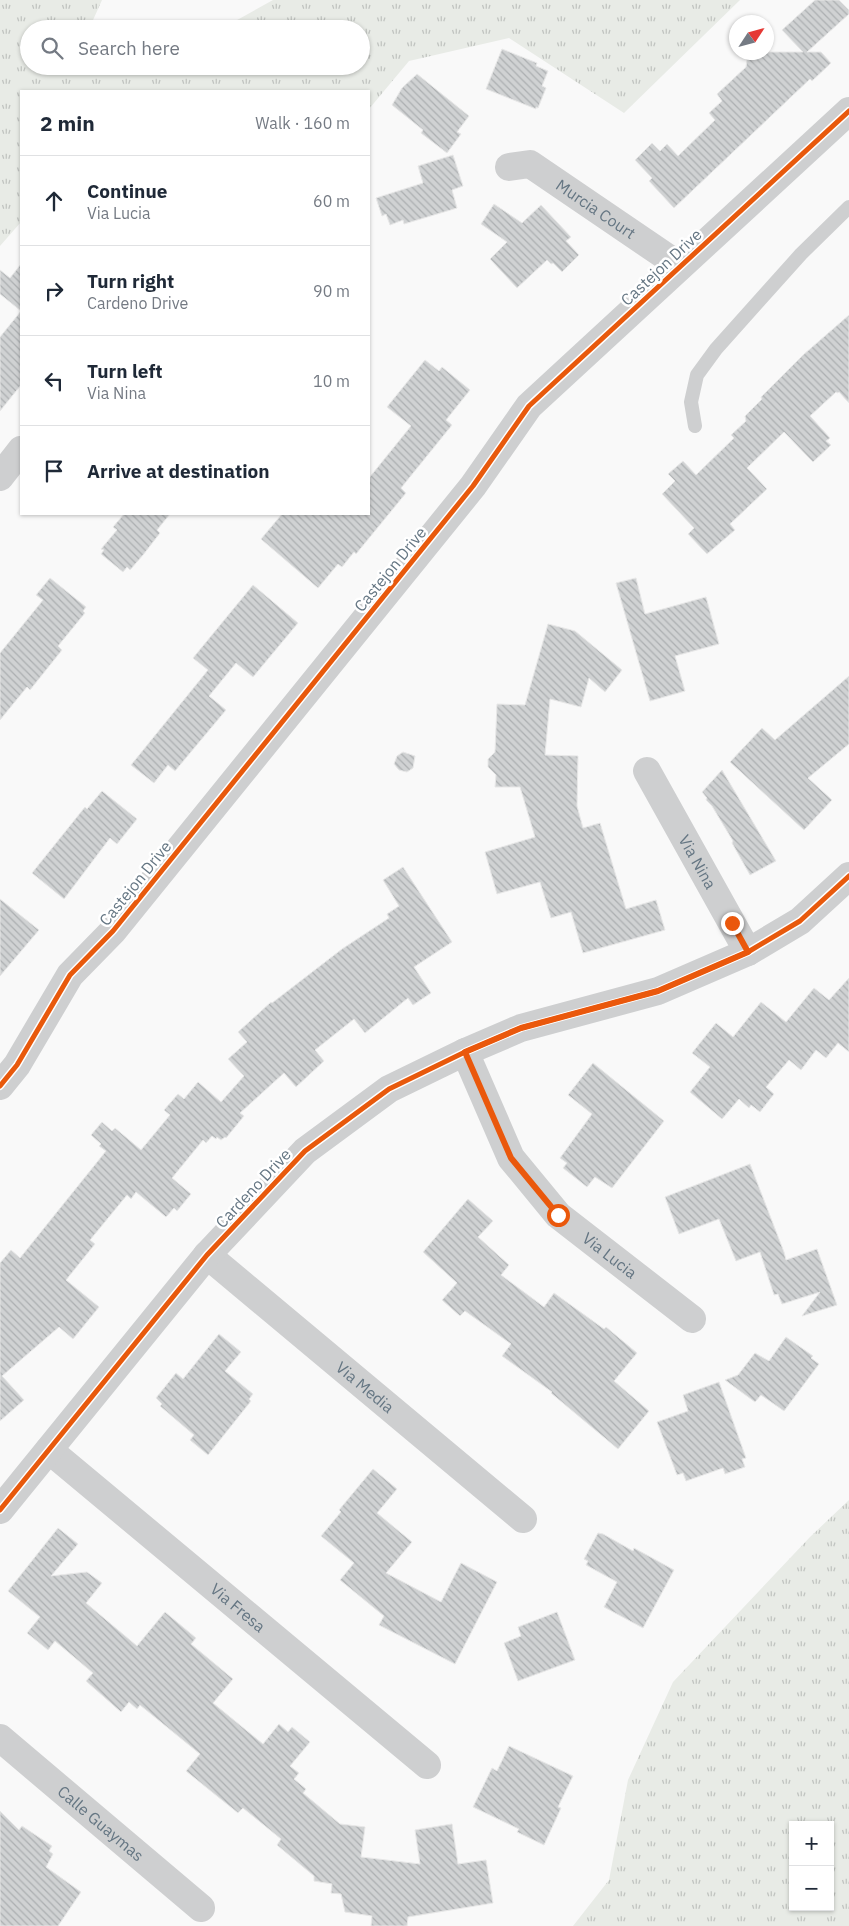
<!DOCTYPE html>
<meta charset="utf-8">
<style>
body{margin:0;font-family:"IBM Plex Sans",sans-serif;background:#f2f2f3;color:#1f2937}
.controls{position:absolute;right:15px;bottom:15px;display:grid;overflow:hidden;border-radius:0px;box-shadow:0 1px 4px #0004}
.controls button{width:45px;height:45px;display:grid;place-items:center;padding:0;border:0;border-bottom:1px solid #e0e1e3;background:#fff;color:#1f2937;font:25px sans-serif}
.compass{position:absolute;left:729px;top:15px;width:45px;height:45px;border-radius:50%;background:#fff;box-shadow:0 1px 4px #0004;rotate:54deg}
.stop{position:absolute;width:15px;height:15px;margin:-11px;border:4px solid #ea580c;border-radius:50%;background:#fff}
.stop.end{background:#ea580c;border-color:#fff;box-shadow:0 1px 5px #0008}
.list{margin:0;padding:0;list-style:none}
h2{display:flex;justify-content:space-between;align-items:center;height:65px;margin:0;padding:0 20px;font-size:21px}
h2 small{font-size:16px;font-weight:400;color:#747a83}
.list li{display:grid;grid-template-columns:32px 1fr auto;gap:15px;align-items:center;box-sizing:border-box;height:90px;padding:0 20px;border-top:1px solid #e0e1e3}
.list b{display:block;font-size:19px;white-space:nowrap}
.list p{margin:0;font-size:16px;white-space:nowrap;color:#747a83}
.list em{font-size:16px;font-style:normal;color:#747a83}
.icon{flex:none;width:28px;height:28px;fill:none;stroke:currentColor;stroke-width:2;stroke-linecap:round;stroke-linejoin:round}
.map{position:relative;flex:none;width:849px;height:1926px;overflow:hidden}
.search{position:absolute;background:#fff;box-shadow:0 1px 4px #0004;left:20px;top:20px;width:350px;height:55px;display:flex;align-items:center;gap:12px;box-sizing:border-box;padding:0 18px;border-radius:28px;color:#747a83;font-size:19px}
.panel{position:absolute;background:#fff;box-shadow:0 1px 4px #0004;left:20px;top:90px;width:350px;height:425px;border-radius:0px}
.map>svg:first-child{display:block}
.grass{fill:url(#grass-tufts);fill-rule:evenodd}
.building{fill:url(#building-back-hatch);stroke:#e8e8e8}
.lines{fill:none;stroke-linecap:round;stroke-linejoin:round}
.service{stroke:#cecfd0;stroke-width:14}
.minor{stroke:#cecfd0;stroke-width:28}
.tertiary{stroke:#cecfd0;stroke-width:28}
.cycleway-casing{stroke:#fff;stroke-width:8}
.cycleway{stroke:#e8590c;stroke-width:5}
.route{stroke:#ea580c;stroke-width:6}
.labels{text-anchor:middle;stroke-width:5;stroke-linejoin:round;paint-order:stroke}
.street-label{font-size:16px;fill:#657683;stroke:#fff}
</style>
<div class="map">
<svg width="849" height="1926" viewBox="0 0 849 1926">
<defs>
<pattern id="grass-tufts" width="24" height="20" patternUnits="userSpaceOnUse" patternTransform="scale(1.25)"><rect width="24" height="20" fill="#e8ebe6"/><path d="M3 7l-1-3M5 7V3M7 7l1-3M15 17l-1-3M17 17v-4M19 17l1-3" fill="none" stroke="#c0c3c0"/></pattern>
<pattern id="building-back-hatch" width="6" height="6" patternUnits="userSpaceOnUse" patternTransform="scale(1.25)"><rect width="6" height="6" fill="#d0d2d3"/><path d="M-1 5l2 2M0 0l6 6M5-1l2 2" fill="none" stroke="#acafb1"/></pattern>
</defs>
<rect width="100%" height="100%" fill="#f9f9f9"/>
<path class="grass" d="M 0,0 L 102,0 L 89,29 L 29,29 L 29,66 L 361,66 L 361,29 L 221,29 L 273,0 L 740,0 L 624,113 L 509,38 L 409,61 L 369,109 L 369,91 L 21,91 L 21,222 L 0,246 Z
M 849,1500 L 849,1926 L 573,1926 L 609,1880 L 628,1780 L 673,1682 L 810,1537 ZM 793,1825 L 830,1825 L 830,1907 L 793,1907 Z"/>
<path class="building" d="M 815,0 L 839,0 L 849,10 L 849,14 L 807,52 L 821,52 L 831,63 L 812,81 L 810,79 L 674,208 L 649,181 L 652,178 L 635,160 L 652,143 L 660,151 L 667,144 L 678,156 L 715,120 L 709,113 L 722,101 L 717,94 L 746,67 L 748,52 L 803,52 L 782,30 Z
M 502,49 L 537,63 L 536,66 L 548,71 L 542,86 L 546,88 L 538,108 L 536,107 L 536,109 L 486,89 Z
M 417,74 L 469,116 L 457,132 L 461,134 L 447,153 L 421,133 L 423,130 L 392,105 L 402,88 Z
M 453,155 L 463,186 L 452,190 L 457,208 L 404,224 L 403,220 L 390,225 L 386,214 L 382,216 L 376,198 L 423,183 L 418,166 Z
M 494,204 L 522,223 L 541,205 L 571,237 L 566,241 L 579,255 L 562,272 L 553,263 L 551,264 L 547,260 L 517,288 L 490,259 L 507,242 L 481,224 Z
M 21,264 L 21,385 L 0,411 L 0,337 L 21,311 L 0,294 L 0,270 L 10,278 Z
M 849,315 L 849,403 L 839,392 L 838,393 L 836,392 L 810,416 L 830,438 L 826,441 L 831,445 L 813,462 L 784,432 L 747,468 L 767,489 L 730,524 L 735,530 L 707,554 L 688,534 L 694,528 L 662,494 L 675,481 L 668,474 L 683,461 L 696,475 L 734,438 L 731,435 L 746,421 L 745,416 L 762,399 L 761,397 L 803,355 Z
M 425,360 L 439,371 L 442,367 L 470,390 L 446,420 L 452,425 L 401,488 L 406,493 L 356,554 L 354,552 L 342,567 L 338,564 L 318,588 L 261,539 L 282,514 L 369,514 L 369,478 L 411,426 L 387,407 Z
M 124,514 L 170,514 L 157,530 L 160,533 L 143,555 L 130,570 L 127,567 L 123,572 L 101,554 L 104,550 L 101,549 L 117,530 L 113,527 Z
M 50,578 L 86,607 L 83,611 L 85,613 L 58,646 L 62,650 L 30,690 L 27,687 L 0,720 L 0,653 L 43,600 L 36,595 Z
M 636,578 L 645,614 L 706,597 L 719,644 L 675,656 L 685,691 L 650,701 L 616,583 Z
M 253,585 L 298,623 L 253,677 L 236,663 L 209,696 L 226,710 L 175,771 L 168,765 L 154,783 L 131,765 L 208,670 L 193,658 Z
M 548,624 L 575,631 L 622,670 L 605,692 L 589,678 L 581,707 L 550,699 L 545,755 L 578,756 L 577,806 L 583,828 L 600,823 L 626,909 L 656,900 L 665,930 L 583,953 L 571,912 L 551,918 L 540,882 L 497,894 L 485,852 L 535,837 L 520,787 L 495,787 L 496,775 L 488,767 L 488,759 L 495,752 L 497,704 L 525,705 Z
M 849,676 L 849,744 L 808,778 L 832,800 L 804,830 L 730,762 L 762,728 L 775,740 Z
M 403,752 L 415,756 L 413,768 L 407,772 L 399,770 L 394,764 L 397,756 Z
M 722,770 L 776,861 L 750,875 L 732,843 L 733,841 L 712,806 L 706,800 L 707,798 L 702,792 Z
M 102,791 L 137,819 L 117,844 L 110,838 L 64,899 L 32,873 L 85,807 L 87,809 Z
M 403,867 L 452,942 L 414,967 L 431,993 L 413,1005 L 408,998 L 365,1033 L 354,1019 L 315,1050 L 324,1061 L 296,1087 L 284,1073 L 240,1113 L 244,1116 L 226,1138 L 225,1137 L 221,1140 L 217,1137 L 216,1139 L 212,1136 L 206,1143 L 203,1140 L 172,1178 L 191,1194 L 177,1211 L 174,1208 L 166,1217 L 136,1192 L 131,1199 L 127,1195 L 90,1240 L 95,1244 L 66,1280 L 99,1307 L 73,1339 L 59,1327 L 2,1376 L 24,1400 L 0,1421 L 0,1263 L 11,1250 L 20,1258 L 106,1151 L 99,1146 L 101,1144 L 91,1135 L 102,1122 L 112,1131 L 115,1128 L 141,1150 L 170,1115 L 164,1110 L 178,1094 L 184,1099 L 198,1082 L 221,1102 L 244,1076 L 228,1059 L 247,1042 L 238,1032 L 271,1002 L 272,1003 L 342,949 L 389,918 L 387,914 L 399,906 L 383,880 Z
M 0,899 L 39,930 L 0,976 Z
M 849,978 L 849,1052 L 838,1043 L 826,1058 L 816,1050 L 801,1070 L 789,1060 L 766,1087 L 774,1094 L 760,1112 L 751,1105 L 749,1108 L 739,1099 L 722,1119 L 690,1092 L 710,1067 L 692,1053 L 716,1023 L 733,1037 L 761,1002 L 786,1022 L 814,988 L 829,1000 Z
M 593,1063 L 664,1121 L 612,1188 L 595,1177 L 587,1187 L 563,1168 L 567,1163 L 560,1158 L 592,1114 L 568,1095 Z
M 750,1164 L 784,1252 L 786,1260 L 817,1249 L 837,1305 L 802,1316 L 820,1292 L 782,1304 L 778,1294 L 774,1295 L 760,1252 L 736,1261 L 719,1219 L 679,1234 L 665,1197 Z
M 468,1199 L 493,1221 L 478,1237 L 509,1265 L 501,1275 L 544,1307 L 554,1293 L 604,1329 L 606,1327 L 637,1353 L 614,1381 L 649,1411 L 618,1449 L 551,1393 L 552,1392 L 502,1356 L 511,1344 L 465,1311 L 460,1316 L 442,1300 L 457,1283 L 423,1252 Z
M 219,1334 L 241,1352 L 225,1371 L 253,1394 L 249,1399 L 251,1401 L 208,1455 L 190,1440 L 194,1435 L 160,1406 L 162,1404 L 156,1398 L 176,1373 L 183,1379 Z
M 786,1337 L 813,1356 L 811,1358 L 819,1364 L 784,1411 L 761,1395 L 755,1402 L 725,1380 L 738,1375 L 755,1353 L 769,1361 Z
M 719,1382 L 746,1458 L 742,1459 L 745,1467 L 725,1474 L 723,1468 L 686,1481 L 683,1473 L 677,1475 L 657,1422 L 688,1411 L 683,1395 Z
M 373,1469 L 397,1489 L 377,1513 L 412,1542 L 386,1573 L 441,1602 L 461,1563 L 497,1582 L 455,1664 L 379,1625 L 384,1616 L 340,1580 L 354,1563 L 321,1536 L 341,1512 L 339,1510 Z
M 58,1528 L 78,1544 L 51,1576 L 87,1572 L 102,1583 L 86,1603 L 137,1646 L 165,1612 L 196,1638 L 191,1644 L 233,1679 L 213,1703 L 263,1744 L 279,1724 L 288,1732 L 292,1727 L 310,1742 L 290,1766 L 299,1773 L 294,1779 L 306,1789 L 303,1793 L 340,1824 L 365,1827 L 361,1857 L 420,1864 L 415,1830 L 452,1824 L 458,1864 L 486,1860 L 493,1903 L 408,1917 L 407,1926 L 371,1926 L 372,1916 L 345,1912 L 341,1894 L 331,1893 L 332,1884 L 314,1881 L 314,1876 L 277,1845 L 281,1839 L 243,1808 L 238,1813 L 186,1771 L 200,1754 L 140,1705 L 137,1709 L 129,1702 L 121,1712 L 86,1681 L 93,1673 L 55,1641 L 48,1650 L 27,1633 L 40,1617 L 8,1591 Z
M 598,1533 L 603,1534 L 633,1551 L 634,1548 L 674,1570 L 643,1628 L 604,1607 L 617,1582 L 586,1565 L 588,1561 L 584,1559 Z
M 557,1612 L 575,1660 L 518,1681 L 504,1643 L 521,1636 L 518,1627 Z
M 509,1746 L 573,1776 L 558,1807 L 561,1808 L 544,1845 L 517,1832 L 519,1829 L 473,1807 L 492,1768 L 497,1771 Z
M 0,1811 L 19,1830 L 22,1826 L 52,1846 L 49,1851 L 53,1854 L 46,1867 L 81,1892 L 58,1926 L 0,1926 Z"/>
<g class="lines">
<path class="service" d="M 695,426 L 691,402 L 697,375 L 716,349 L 801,254 L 849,207"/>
<g class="minor">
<path id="s1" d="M 509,167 L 530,164 L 680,266"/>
<path d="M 0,477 L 21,450"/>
<path id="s2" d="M 647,771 L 748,952"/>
<path id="s3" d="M 465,1052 L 511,1158 L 558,1215 L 692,1319"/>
<path d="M 0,1086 L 17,1065 L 70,975 L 113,931 L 473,486 L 529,406 L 849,111"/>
<path id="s4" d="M 207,1255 L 523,1519"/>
<path id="s5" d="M 49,1450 L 427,1765"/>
<path id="s6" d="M 0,1738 L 201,1908"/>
</g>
<path class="tertiary" d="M 0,1510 L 207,1255 L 305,1151 L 389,1089 L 465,1052 L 521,1028 L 658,991 L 748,952 L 800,921 L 849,876"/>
<defs>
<path id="cycleway" d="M 0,1086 L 17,1065 L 70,975 L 113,931 L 473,486 L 529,406 L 849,111
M 0,1510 L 207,1255 L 305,1151 L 389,1089 L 465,1052 L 521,1028 L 658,991 L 748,952 L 800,921 L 849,876"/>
</defs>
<use href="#cycleway" class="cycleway-casing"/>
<use href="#cycleway" class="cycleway"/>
</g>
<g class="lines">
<path class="route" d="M 558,1215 L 511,1158 L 465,1052 L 521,1028 L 658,991 L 748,952 L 732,923"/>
</g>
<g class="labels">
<g class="street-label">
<text dy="6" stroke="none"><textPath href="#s1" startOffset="101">Murcia Court</textPath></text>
<text transform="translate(661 267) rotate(-43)" y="6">Castejon Drive</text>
<text transform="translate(390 569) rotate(-51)" y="6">Castejon Drive</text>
<text dy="6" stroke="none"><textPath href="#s2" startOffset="104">Via Nina</textPath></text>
<text transform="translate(135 883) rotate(-51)" y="6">Castejon Drive</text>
<text transform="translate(253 1188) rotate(-47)" y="6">Cardeno Drive</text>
<text dy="6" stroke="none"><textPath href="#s3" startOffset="255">Via Lucia</textPath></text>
<text dy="6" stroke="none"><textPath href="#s4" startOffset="206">Via Media</textPath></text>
<text dy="6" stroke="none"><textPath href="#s5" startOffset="246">Via Fresa</textPath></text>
<text dy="6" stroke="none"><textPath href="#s6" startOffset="132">Calle Guaymas</textPath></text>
</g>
</g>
</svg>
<div class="controls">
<button>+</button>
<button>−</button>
</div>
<svg class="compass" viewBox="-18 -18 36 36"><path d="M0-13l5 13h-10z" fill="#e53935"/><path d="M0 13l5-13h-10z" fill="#747a83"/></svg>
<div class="stop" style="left:558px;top:1215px"></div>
<div class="stop end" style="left:732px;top:923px"></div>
<div class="search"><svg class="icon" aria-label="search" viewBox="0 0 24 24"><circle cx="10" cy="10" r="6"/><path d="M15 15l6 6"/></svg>Search here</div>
<section class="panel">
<h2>2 min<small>Walk · 160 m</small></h2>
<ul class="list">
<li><svg class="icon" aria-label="ahead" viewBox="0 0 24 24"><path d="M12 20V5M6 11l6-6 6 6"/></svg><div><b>Continue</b><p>Via Lucia</p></div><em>60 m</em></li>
<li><svg class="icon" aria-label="right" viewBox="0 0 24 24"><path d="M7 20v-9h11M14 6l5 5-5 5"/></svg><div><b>Turn right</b><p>Cardeno Drive</p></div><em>90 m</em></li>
<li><svg class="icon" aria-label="left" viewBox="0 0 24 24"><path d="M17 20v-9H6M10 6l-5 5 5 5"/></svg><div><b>Turn left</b><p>Via Nina</p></div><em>10 m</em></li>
<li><svg class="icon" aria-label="arrive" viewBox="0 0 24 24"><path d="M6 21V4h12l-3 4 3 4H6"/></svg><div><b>Arrive at destination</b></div></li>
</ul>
</section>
</div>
